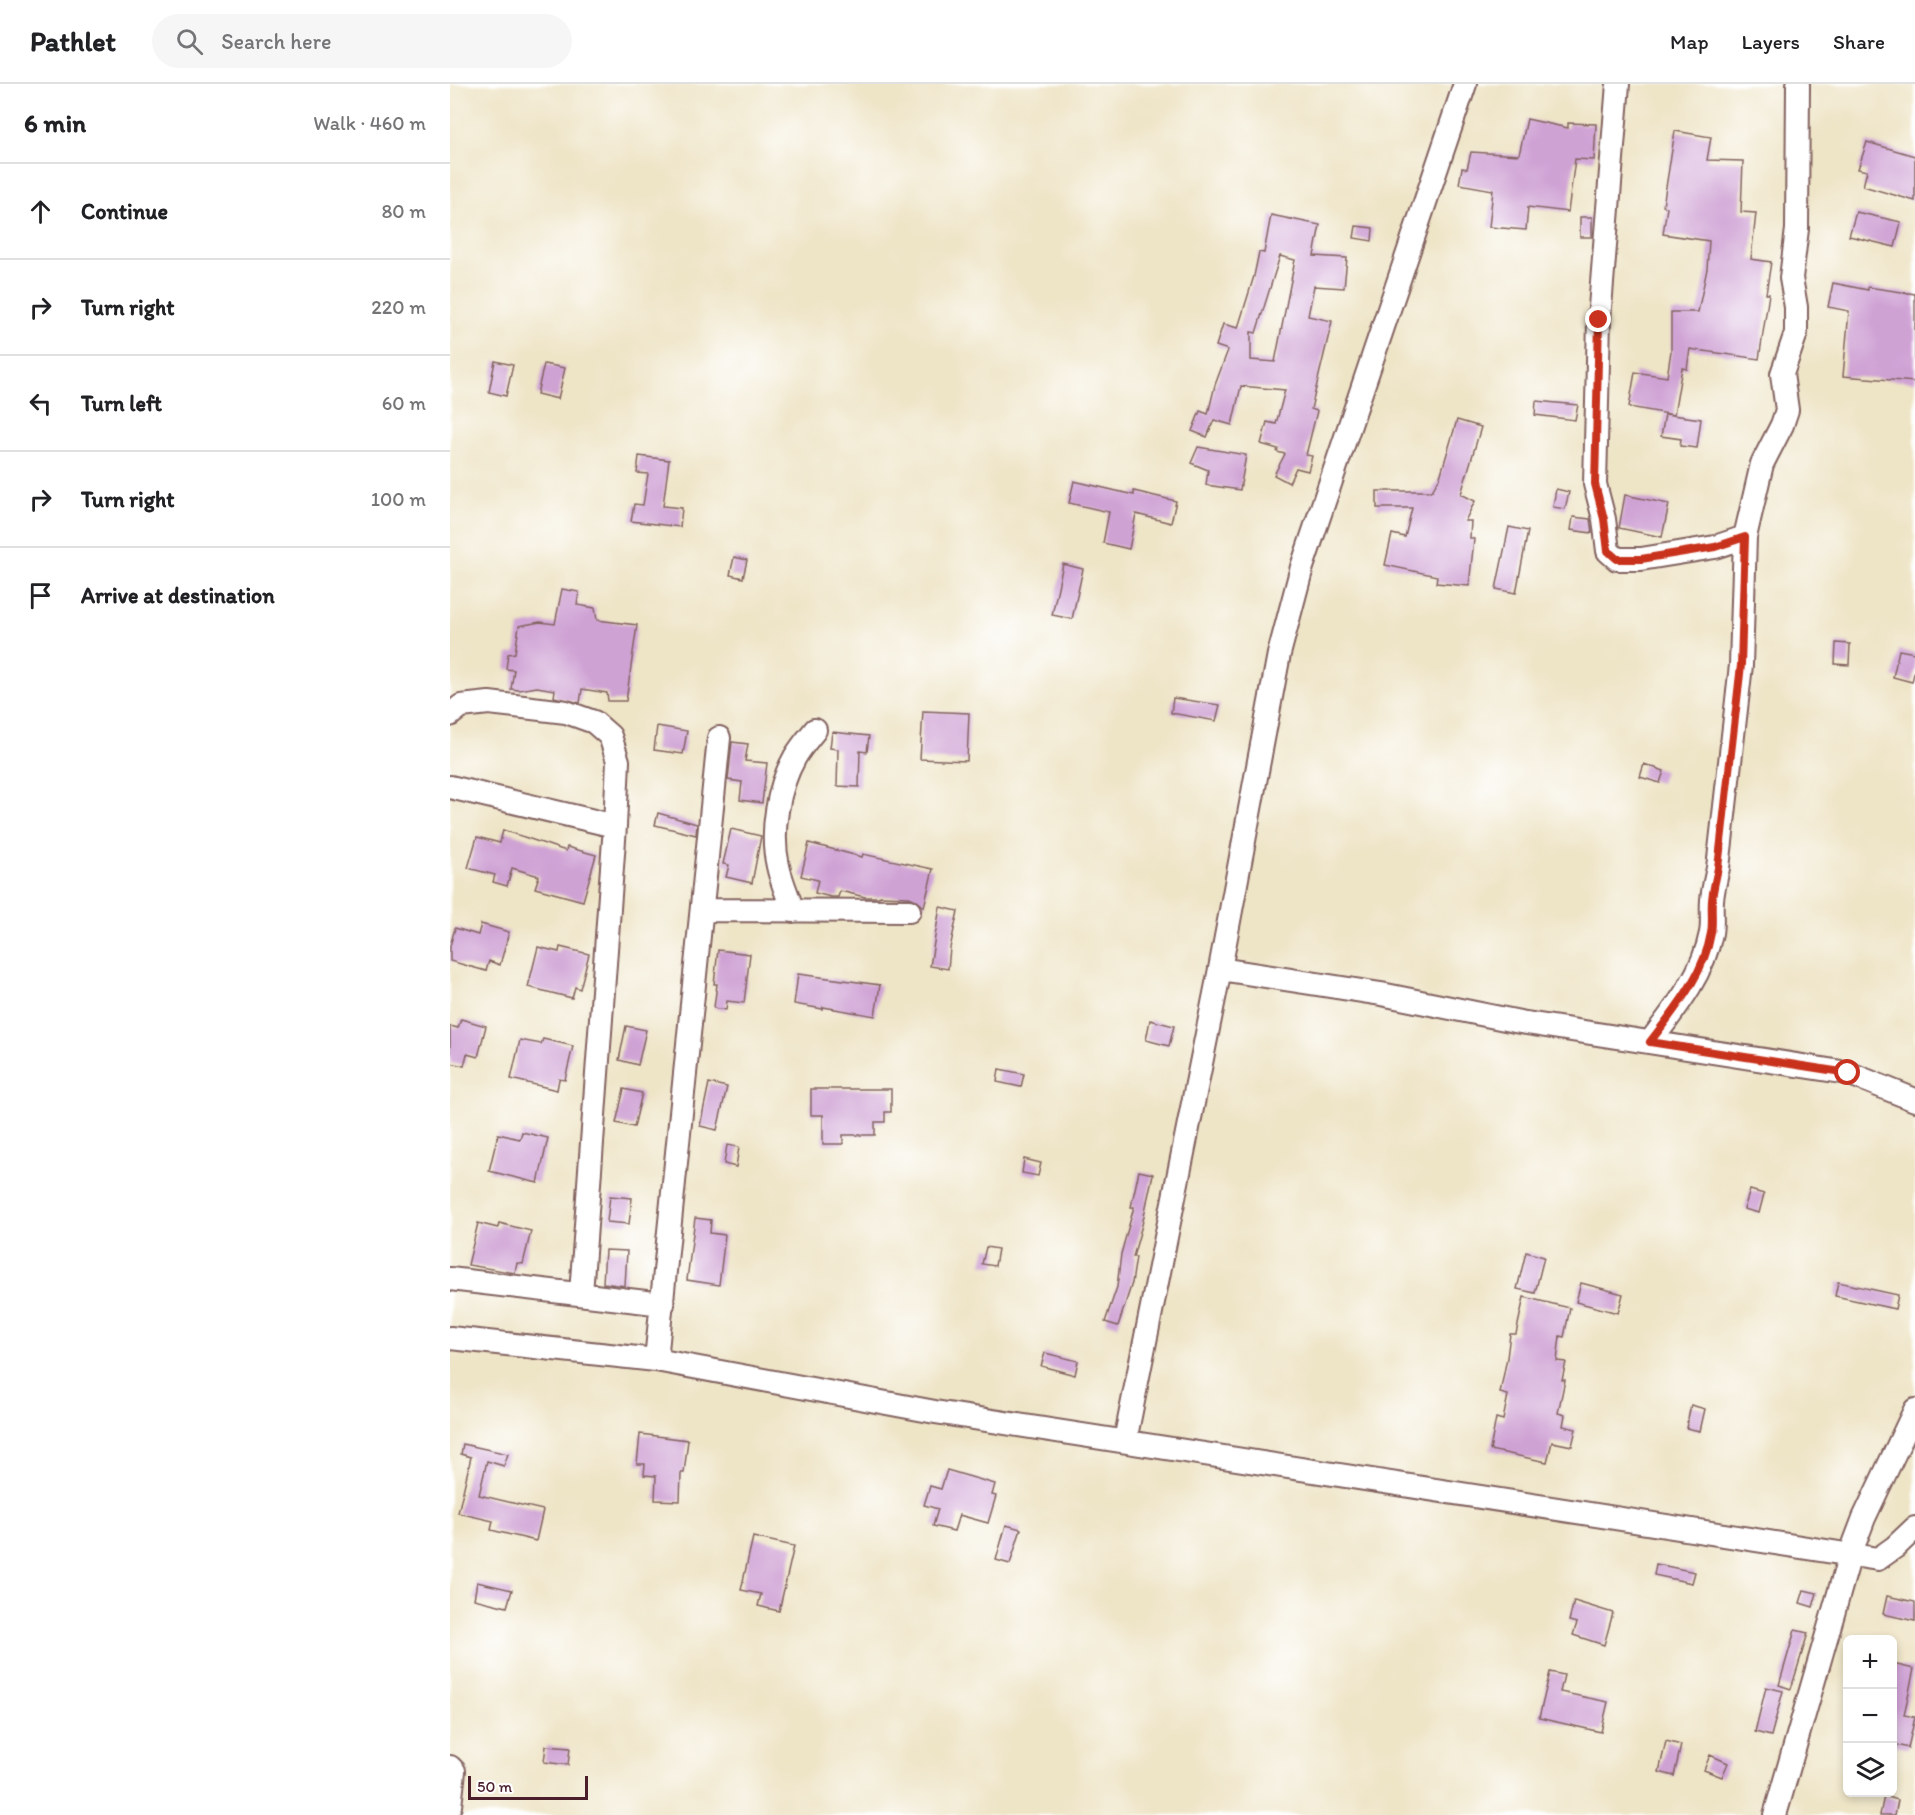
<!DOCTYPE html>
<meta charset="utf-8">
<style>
body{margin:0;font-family:Itim,sans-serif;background:#f6f6f6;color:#202124}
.controls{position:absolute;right:18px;bottom:18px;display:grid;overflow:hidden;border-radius:9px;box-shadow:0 3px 9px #0003}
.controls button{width:54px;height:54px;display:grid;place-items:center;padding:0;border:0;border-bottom:2px solid #e0e0e0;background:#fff;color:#202124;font:30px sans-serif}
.scale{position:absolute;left:18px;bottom:15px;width:120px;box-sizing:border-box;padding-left:6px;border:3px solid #4a1f2b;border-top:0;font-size:16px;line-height:21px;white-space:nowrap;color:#4a1f2b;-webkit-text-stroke:4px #fff;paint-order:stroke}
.stop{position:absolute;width:18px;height:18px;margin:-14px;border:4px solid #c8321e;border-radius:50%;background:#fff}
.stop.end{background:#c8321e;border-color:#fff;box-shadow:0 2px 6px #0008}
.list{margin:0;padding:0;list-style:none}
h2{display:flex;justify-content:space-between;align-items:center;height:78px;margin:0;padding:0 24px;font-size:26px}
h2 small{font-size:20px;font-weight:400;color:#757577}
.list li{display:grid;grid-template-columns:39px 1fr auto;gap:18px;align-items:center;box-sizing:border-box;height:96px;padding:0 24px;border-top:2px solid #e0e0e0}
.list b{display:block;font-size:22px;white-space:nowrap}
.list em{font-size:20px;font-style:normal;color:#757577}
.icon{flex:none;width:33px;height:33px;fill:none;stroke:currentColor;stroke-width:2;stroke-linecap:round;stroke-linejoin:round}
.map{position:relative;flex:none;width:1465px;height:1731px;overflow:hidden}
header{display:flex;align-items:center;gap:36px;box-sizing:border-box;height:84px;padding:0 30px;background:#fff;border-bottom:2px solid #e0e0e0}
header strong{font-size:28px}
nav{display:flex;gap:33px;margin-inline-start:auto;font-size:21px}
.search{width:420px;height:54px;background:#f6f6f6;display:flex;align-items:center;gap:15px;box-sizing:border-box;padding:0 21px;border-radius:33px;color:#757577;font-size:22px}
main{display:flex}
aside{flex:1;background:#fff}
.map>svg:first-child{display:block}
.building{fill:#cfa2d4;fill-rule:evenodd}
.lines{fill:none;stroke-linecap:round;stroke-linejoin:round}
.minor-casing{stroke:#836461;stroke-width:26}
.minor{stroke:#fff;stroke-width:22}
.route{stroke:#c8321e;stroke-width:8}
</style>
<header>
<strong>Pathlet</strong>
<div class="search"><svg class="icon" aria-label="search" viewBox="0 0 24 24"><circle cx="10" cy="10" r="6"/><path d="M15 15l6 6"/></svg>Search here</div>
<nav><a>Map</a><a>Layers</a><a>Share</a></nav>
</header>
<main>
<aside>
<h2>6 min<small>Walk · 460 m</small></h2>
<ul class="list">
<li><svg class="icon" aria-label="ahead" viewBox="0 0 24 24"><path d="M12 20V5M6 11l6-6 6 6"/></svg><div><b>Continue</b></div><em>80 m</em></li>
<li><svg class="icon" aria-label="right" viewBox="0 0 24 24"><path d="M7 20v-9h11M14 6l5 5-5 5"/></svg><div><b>Turn right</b></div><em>220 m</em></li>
<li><svg class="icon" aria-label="left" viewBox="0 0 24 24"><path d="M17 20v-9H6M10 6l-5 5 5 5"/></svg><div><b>Turn left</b></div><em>60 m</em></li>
<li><svg class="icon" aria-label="right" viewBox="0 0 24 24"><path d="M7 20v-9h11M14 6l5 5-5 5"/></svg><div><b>Turn right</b></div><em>100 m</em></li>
<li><svg class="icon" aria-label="arrive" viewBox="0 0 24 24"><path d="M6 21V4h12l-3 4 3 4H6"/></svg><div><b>Arrive at destination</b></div></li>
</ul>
</aside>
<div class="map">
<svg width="1465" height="1731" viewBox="0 0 1465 1731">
<rect width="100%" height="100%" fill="#fff"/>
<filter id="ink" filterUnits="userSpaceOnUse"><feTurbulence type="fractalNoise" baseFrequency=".0167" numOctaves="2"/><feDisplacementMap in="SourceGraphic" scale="12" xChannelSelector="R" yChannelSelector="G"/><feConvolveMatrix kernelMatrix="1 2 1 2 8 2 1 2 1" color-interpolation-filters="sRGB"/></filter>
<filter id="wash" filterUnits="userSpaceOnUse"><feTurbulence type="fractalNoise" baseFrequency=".008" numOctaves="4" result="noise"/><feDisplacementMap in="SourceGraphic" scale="24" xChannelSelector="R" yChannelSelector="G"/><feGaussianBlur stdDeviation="1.35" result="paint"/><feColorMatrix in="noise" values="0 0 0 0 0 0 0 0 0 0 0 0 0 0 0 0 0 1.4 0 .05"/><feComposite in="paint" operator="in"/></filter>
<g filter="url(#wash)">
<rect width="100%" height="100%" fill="#eee4c6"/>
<g id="blocks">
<path class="building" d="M 1077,35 L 1118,44 L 1118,39 L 1146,40 L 1144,76 L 1125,75 L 1118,128 L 1078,123 L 1076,146 L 1039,143 L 1043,106 L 1009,100 L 1012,84 L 1017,85 L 1021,68 L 1069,71 Z
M 1225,47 L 1261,53 L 1257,76 L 1293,77 L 1291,128 L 1306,129 L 1301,175 L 1321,178 L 1316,210 L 1319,210 L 1309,275 L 1240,265 L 1237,285 L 1232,284 L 1224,331 L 1179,323 L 1185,288 L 1217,293 L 1221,267 L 1221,228 L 1248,228 L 1257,185 L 1259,157 L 1213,150 L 1217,123 L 1213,122 Z
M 1417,58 L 1465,72 L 1465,117 L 1413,102 L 1417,87 L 1408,85 Z
M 1406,128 L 1451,138 L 1445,163 L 1399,152 Z
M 821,131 L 870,141 L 864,172 L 897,174 L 894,204 L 864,202 L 858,232 L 882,237 L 861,325 L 867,327 L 856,371 L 862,372 L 858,387 L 846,384 L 839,399 L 824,391 L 835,370 L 827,368 L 828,365 L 811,360 L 817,338 L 826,340 L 835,306 L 791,302 L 782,341 L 764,336 L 757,353 L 742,347 L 750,327 L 758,330 L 765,301 L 778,266 L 766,262 L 773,240 L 788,244 L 804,192 L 809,168 L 814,169 ZM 830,172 L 845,176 L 825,278 L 801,276 L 801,248 L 806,249 Z
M 1130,133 L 1142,133 L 1142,153 L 1130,153 Z
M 906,142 L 923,144 L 922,157 L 904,154 Z
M 1383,199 L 1418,206 L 1418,203 L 1465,210 L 1465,298 L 1393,292 L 1399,227 L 1378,223 Z
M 45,277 L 63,281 L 56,312 L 39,308 Z
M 94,280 L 115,284 L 108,315 L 87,310 Z
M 1086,317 L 1128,321 L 1125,336 L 1085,331 Z
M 1215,330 L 1251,335 L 1247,364 L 1230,362 L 1231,355 L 1211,352 Z
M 1007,336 L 1031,343 L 1011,410 L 1025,417 L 1015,437 L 1021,437 L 1020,454 L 1024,455 L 1019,502 L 986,499 L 987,492 L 935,481 L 942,450 L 955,453 L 962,424 L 927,424 L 927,407 L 982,407 L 990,393 Z
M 748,363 L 796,371 L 790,406 L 756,401 L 758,386 L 741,379 Z
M 189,372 L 219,376 L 213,422 L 232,424 L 230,443 L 181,437 L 184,420 L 193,421 L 198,390 L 187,389 Z
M 624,397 L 684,411 L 684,407 L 726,417 L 721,439 L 686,430 L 679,465 L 653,459 L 659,428 L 619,419 Z
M 1106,405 L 1119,408 L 1115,425 L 1103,423 Z
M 1175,411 L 1219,420 L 1212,453 L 1169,444 Z
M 1123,433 L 1140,435 L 1142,449 L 1121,446 Z
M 1059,443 L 1078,447 L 1066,509 L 1046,505 Z
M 284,473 L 297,476 L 293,494 L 280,491 Z
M 613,480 L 633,485 L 622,535 L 602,531 Z
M 112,505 L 129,508 L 127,521 L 145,524 L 147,536 L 187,541 L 176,617 L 158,617 L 157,609 L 132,605 L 130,619 L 104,613 L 105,606 L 87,603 L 69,606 L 61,605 L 64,586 L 56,585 L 58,570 L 65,569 L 69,542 L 90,538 L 105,540 Z
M 1386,559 L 1400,560 L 1399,581 L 1385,580 Z
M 1449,566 L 1465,569 L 1465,585 L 1462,598 L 1443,593 Z
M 723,614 L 770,621 L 766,637 L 721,629 Z
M 473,627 L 519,629 L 517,677 L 470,675 Z
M 207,642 L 237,647 L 233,670 L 204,666 Z
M 382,648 L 419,652 L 417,668 L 410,667 L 409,703 L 387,702 L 388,665 L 380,664 Z
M 282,658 L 298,660 L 295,677 L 317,679 L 312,719 L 290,716 L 292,698 L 278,696 Z
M 1194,680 L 1214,687 L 1210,699 L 1190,693 Z
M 208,729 L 247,740 L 246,751 L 205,741 Z
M 281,745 L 311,752 L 302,799 L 276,793 L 279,781 L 273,780 Z
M 53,746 L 116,767 L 117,763 L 146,771 L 133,817 L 85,804 L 89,792 L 62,784 L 57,802 L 43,798 L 45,791 L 18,784 L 27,753 L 50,759 Z
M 359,759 L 412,773 L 413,770 L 483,785 L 474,823 L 466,816 L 459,813 L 430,812 L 429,813 L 415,813 L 390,807 L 388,813 L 381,813 L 365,809 L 368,796 L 351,792 Z
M 490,823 L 508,827 L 500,864 L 498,885 L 480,882 Z
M 31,840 L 59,848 L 50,881 L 39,877 L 36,887 L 0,877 L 0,862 L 5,844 L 28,851 Z
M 88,863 L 109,868 L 110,863 L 139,870 L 130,905 L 125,903 L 122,914 L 78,903 Z
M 268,866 L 300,870 L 294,919 L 277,917 L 276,926 L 264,924 L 267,900 L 264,900 Z
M 348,890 L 430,901 L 425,932 L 373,923 L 373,925 L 344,920 Z
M 11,935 L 36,942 L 28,973 L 17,970 L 14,982 L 0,979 L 0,942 L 8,944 Z
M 700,936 L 724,942 L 719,962 L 696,956 Z
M 176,942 L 196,946 L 188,981 L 169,976 Z
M 93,955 L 123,962 L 115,996 L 109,995 L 107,1006 L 61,995 L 70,956 L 91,960 Z
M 549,985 L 574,990 L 571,1003 L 547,998 Z
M 259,999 L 277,1003 L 267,1046 L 250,1042 Z
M 174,1005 L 192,1009 L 184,1043 L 166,1039 Z
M 361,1005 L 441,1005 L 441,1028 L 435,1028 L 435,1038 L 425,1038 L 425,1051 L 393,1051 L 393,1060 L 373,1060 L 373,1031 L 361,1031 Z
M 72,1048 L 98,1054 L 88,1099 L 39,1087 L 48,1050 L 70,1055 Z
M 277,1061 L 289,1063 L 286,1083 L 274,1080 Z
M 574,1075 L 591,1079 L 588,1092 L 572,1089 Z
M 689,1087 L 703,1090 L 692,1141 L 683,1173 L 686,1173 L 682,1199 L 668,1242 L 655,1238 L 667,1203 L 671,1170 L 684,1123 L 681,1123 Z
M 1300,1106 L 1314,1110 L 1309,1129 L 1294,1125 Z
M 160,1112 L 182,1114 L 179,1140 L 157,1138 Z
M 245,1134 L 261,1136 L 260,1149 L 275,1151 L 269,1201 L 237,1196 Z
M 28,1139 L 48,1144 L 49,1139 L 81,1147 L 73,1180 L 67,1179 L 65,1189 L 18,1181 Z
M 536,1163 L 548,1165 L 545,1182 L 532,1180 Z
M 155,1166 L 177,1167 L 175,1202 L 153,1199 Z
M 1076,1168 L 1094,1173 L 1085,1209 L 1067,1205 Z
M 1388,1198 L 1448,1211 L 1445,1225 L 1385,1212 Z
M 1131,1199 L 1173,1210 L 1168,1229 L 1126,1218 Z
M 1074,1213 L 1120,1224 L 1114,1253 L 1110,1252 L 1107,1277 L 1116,1278 L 1112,1296 L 1115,1296 L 1108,1329 L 1115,1331 L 1113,1342 L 1126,1345 L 1122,1362 L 1102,1358 L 1097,1378 L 1040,1366 L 1046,1334 L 1053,1336 L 1058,1311 L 1050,1309 L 1057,1274 L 1060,1250 L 1066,1250 Z
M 595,1269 L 628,1277 L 625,1291 L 591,1282 Z
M 1241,1321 L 1255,1325 L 1250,1347 L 1236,1344 Z
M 190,1350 L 238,1356 L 234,1389 L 231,1389 L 230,1417 L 205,1416 L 206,1392 L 194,1391 L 195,1380 L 187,1380 Z
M 13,1360 L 58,1370 L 54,1382 L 37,1377 L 29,1411 L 93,1426 L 86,1457 L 41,1446 L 43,1437 L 8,1429 L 21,1373 L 11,1370 Z
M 497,1386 L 545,1400 L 542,1411 L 546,1412 L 538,1439 L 509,1431 L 504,1447 L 483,1442 L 488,1425 L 474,1421 L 480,1402 L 491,1405 Z
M 556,1441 L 571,1445 L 560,1480 L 546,1476 Z
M 303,1453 L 344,1462 L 329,1527 L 308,1522 L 311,1510 L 291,1506 Z
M 1206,1480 L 1245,1488 L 1242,1499 L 1204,1491 Z
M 27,1498 L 62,1506 L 57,1523 L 24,1515 Z
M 1354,1506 L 1367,1509 L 1363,1523 L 1350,1519 Z
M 1437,1512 L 1465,1518 L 1465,1537 L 1433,1530 Z
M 1124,1517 L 1163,1529 L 1154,1561 L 1123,1551 L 1127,1539 L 1119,1537 Z
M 1345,1546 L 1358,1549 L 1341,1605 L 1329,1601 Z
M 1443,1580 L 1464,1585 L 1454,1631 L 1465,1633 L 1458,1664 L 1443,1660 Z
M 1100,1588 L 1114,1591 L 1110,1608 L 1158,1618 L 1151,1648 L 1089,1634 Z
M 1316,1603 L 1333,1607 L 1321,1652 L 1305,1648 Z
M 1216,1657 L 1231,1661 L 1224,1692 L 1209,1688 Z
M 96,1662 L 120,1664 L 118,1681 L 94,1678 Z
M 1260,1671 L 1278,1679 L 1272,1693 L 1254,1686 Z
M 1434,1712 L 1448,1716 L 1445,1731 L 1430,1731 Z"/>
</g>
</g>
<g filter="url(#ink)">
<use href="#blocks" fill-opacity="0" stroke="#836461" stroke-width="1.5"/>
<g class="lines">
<defs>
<path id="minor" d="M 1168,0 L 1149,236 L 1145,400 L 1154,435 L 1158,467 L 1167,475 L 1191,475 L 1265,463 L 1295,453
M 0,631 L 11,622 L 39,619 L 116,628 L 144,638 L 160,652 L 168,677 L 165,742 L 131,1210
M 0,703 L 165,742
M 252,826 L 459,827
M 343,827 C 338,812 331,797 328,782 C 320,748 328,703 345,673 C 351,663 358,655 365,646
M 770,885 L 931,910 L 1070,938 L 1398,989 L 1465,1016
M 1200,958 C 1225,925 1253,891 1261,849 C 1263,838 1261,827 1262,816 C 1263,805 1266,794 1268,784 L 1291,581 L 1295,453 L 1312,380 L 1332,341 L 1337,326 L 1332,290 L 1346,249 L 1346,223 L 1341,194 L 1347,145 L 1348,0
M 0,1195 L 213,1220
M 0,1254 L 206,1276 L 485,1328 L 1428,1475 L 1445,1463 L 1465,1444
M 206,1276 L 269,654
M 675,1357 L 770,885 L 829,570 L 852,483 L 1015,0
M 0,1683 L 4,1687 L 0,1722
M 1325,1731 L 1400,1471 L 1414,1434 L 1465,1326"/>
</defs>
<use href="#minor" class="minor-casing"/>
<use href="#minor" class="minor"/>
</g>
</g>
<g class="lines" filter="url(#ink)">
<path class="route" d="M 1149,236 L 1145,400 L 1154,435 L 1158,467 L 1167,475 L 1191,475 L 1265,463 L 1295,453 L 1291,581 L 1268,784 C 1266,794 1263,805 1262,816 C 1261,827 1263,838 1261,849 C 1254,891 1225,925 1200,958 L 1398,989"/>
</g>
</svg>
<div class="controls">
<button>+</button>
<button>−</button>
<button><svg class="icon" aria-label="layers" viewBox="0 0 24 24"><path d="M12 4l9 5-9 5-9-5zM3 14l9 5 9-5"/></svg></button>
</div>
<div class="scale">50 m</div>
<div class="stop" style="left:1398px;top:989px"></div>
<div class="stop end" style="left:1149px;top:236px"></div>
</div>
</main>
